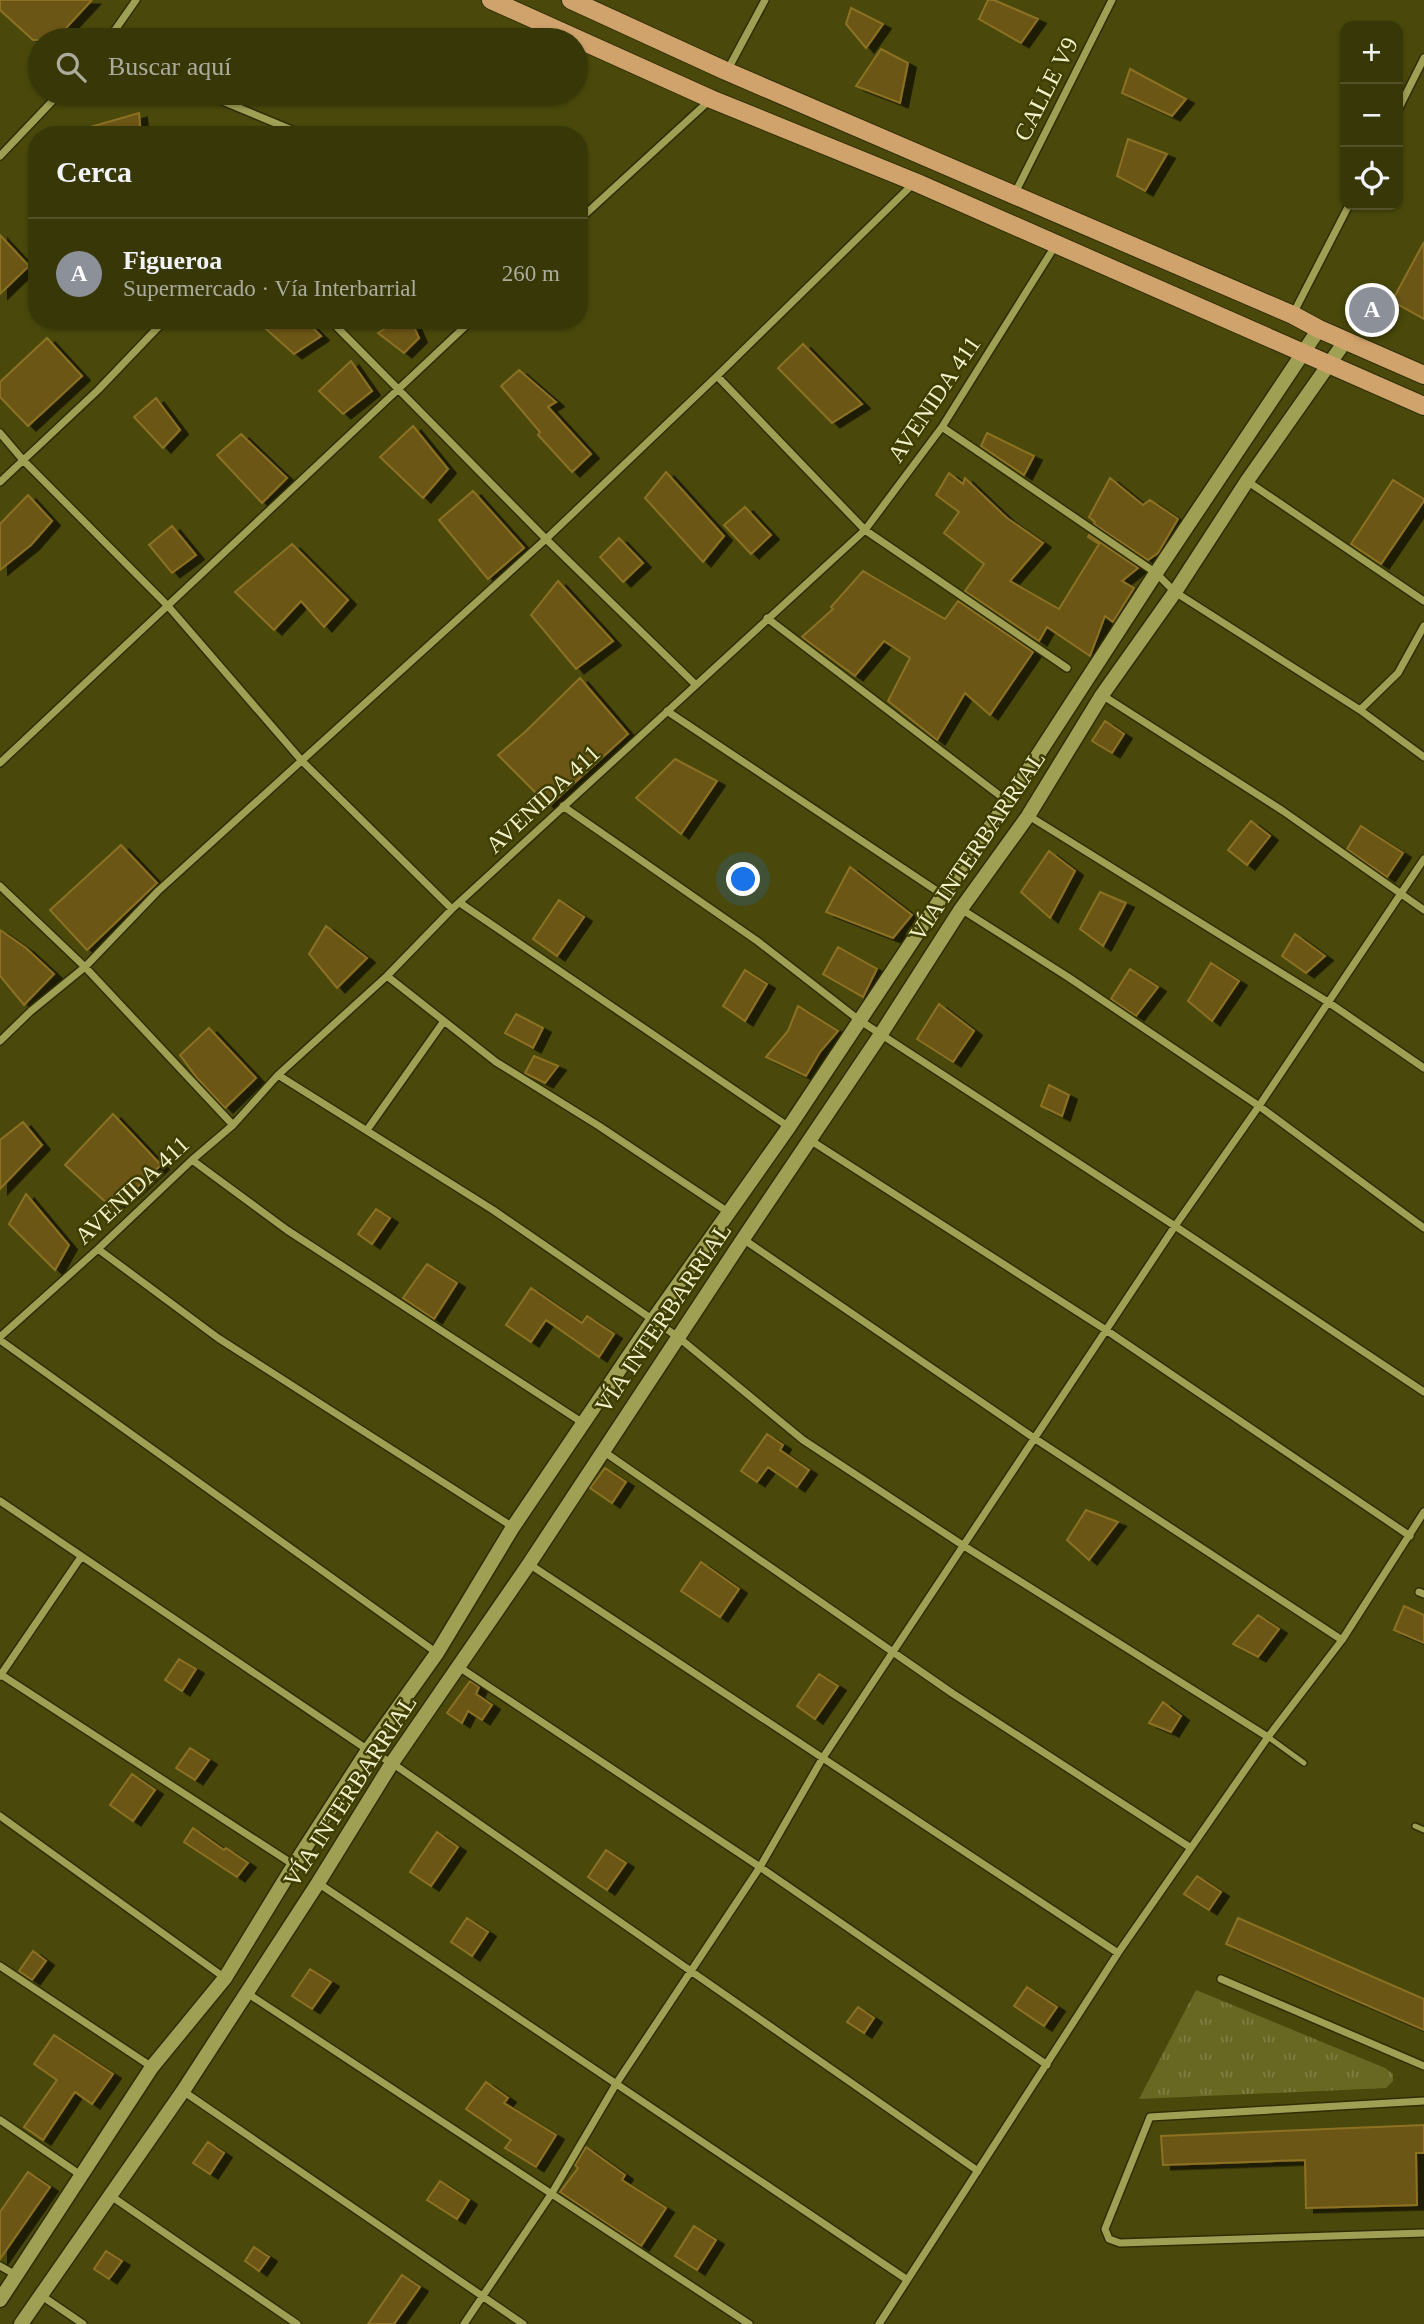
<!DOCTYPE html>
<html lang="es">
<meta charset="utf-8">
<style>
body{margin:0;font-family:Georgia,serif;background:#3f3f12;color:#f1f3f6}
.controls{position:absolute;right:21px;top:21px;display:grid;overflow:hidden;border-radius:14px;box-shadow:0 2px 5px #0004}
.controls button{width:63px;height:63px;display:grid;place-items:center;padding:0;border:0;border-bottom:2px solid #525129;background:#383708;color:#f1f3f6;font:35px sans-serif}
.you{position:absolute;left:744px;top:880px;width:24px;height:24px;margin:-18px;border:5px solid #fff;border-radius:50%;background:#1a73e8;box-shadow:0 0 0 10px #1a73e833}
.badge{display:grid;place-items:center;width:46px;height:46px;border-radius:50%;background:#8c9099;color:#fff;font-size:23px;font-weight:700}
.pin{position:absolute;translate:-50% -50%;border:4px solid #fff;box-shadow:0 2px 7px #0006}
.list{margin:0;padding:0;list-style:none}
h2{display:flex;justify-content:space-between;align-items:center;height:91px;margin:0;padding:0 28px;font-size:30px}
h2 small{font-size:23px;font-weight:400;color:#abac9c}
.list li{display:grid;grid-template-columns:46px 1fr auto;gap:21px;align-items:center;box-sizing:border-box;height:112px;padding:0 28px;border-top:2px solid #525129}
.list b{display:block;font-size:26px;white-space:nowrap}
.list p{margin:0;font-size:23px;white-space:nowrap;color:#abac9c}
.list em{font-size:23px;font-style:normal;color:#abac9c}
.icon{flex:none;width:38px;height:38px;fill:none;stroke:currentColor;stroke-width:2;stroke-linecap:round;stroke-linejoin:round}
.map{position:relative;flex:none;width:1424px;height:2324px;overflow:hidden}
.search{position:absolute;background:#383708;box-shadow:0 2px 5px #0004;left:28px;top:28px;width:560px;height:77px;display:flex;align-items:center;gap:18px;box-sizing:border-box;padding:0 24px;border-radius:38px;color:#abac9c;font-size:26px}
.panel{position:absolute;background:#383708;box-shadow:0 2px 5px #0004;left:28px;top:126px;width:560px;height:203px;border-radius:28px}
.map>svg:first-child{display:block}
.park{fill:url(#park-tufts)}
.building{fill:#6c5619;stroke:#8c7124;stroke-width:2;filter:url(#shadow)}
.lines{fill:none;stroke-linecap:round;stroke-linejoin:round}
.lane-casing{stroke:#2f2e05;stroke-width:8}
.street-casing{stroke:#2f2e05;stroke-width:10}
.secondary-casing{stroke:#2f2e05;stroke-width:17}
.primary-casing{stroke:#2f2e05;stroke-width:20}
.lane{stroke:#a0a055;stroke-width:5}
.street{stroke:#a0a055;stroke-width:7}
.secondary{stroke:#a0a055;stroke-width:14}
.primary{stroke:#d1a36c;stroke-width:18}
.labels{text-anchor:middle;stroke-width:5;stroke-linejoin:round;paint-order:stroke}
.street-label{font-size:24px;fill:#f0f1cb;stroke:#3f3e00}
</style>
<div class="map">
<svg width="1424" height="2324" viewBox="0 0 1424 2324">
<defs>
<pattern id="park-tufts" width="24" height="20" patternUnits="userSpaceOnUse" patternTransform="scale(1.75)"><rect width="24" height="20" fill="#696823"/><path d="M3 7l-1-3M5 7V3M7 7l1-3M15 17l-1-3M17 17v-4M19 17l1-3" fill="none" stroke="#7f7e42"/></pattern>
<filter id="shadow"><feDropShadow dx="8" dy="4.5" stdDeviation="0" flood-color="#0009"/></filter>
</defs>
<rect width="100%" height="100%" fill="#4a490b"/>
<path class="park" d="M 1196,1990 L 1385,2068 L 1393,2074 L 1393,2081 L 1386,2088 L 1139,2099 Z"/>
<path class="building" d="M 0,0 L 92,0 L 55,40 L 33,40 L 0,10 Z
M 988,0 L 994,0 L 1038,19 L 1021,43 L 979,19 Z
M 851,8 L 883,24 L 866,48 L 846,24 Z
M 881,49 L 908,63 L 900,103 L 856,86 Z
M 1130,69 L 1186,99 L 1172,116 L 1122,93 Z
M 139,113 L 141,135 L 80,135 L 80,130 Z
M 1128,139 L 1167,154 L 1145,191 L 1117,176 Z
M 0,235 L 29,266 L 0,294 Z
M 1424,242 L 1424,319 L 1392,301 Z
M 256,320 L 305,320 L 321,336 L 294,354 Z
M 399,320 L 411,320 L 419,338 L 404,353 L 378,333 Z
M 47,338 L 82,376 L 28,426 L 0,397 L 0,382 Z
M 803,344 L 862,404 L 832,423 L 778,368 Z
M 351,361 L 372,391 L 343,414 L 319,391 Z
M 519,370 L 556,402 L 548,407 L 591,454 L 572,472 L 538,435 L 540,432 L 501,386 Z
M 156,398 L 180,430 L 163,448 L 134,417 Z
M 413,426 L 448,469 L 423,498 L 380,457 Z
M 987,433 L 1034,456 L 1024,475 L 981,446 Z
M 241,434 L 287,478 L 262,503 L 217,455 Z
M 666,472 L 724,536 L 703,562 L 645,498 Z
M 949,473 L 963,484 L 965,478 L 1007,518 L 1043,543 L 1010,581 L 1059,609 L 1099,544 L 1088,537 L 1089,535 L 1138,568 L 1122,581 L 1134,588 L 1113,622 L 1105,616 L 1090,656 L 1047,627 L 1039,641 L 965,591 L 984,564 L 944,533 L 959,512 L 936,495 Z
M 1110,478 L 1143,505 L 1150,500 L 1178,519 L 1158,553 L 1148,560 L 1094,524 L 1095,522 L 1089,517 Z
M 1393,480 L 1424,499 L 1424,501 L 1381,564 L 1351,544 Z
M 473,491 L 524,548 L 488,579 L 439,520 Z
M 28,495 L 52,521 L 31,545 L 0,570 L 0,524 Z
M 745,507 L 771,535 L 751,554 L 724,525 Z
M 172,526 L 196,555 L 172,573 L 149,545 Z
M 619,538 L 643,563 L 623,582 L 600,557 Z
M 292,544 L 348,600 L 324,627 L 301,601 L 274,630 L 235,592 Z
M 863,571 L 945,619 L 958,601 L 1033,652 L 990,715 L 965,693 L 937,740 L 888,701 L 910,658 L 884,641 L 855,676 L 802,637 L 833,609 L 831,607 Z
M 558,581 L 613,641 L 576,669 L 531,615 Z
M 580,678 L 628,734 L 549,806 L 498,755 L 525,732 Z
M 1105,721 L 1124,734 L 1112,753 L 1092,741 Z
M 675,759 L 717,781 L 681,834 L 636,798 Z
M 1251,821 L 1270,836 L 1247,865 L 1228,850 Z
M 1361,826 L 1403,853 L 1387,877 L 1347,849 Z
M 121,845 L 157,883 L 87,950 L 50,910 Z
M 1049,851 L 1075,871 L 1050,918 L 1021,892 Z
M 850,867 L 912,915 L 893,938 L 826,912 Z
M 1100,892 L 1126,903 L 1103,946 L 1080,929 Z
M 559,900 L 584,917 L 557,956 L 533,939 Z
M 326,926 L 367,958 L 337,988 L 309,954 Z
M 0,930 L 26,948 L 54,974 L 24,1005 L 0,976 Z
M 1295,934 L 1325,956 L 1306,973 L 1282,956 Z
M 838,947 L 877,969 L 863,997 L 823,974 Z
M 1211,963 L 1239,981 L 1212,1021 L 1188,1001 Z
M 1130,969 L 1158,987 L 1136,1016 L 1111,999 Z
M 745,970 L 767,984 L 745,1021 L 723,1006 Z
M 939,1004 L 974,1031 L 953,1062 L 917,1039 Z
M 798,1006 L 838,1031 L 820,1052 L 806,1076 L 766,1057 L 788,1031 Z
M 516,1014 L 543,1028 L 533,1048 L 505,1033 Z
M 209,1028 L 256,1078 L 225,1108 L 197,1078 L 180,1055 Z
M 534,1056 L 558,1066 L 545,1083 L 525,1073 Z
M 1049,1085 L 1069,1095 L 1062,1116 L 1041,1106 Z
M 113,1114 L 161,1165 L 133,1191 L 111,1207 L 65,1165 Z
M 23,1122 L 42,1145 L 0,1189 L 0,1140 Z
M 26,1194 L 69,1245 L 55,1270 L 9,1224 Z
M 376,1209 L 390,1218 L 372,1244 L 358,1234 Z
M 427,1264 L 457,1283 L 434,1319 L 403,1298 Z
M 531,1288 L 582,1323 L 587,1316 L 614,1334 L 599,1357 L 546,1320 L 531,1342 L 506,1325 Z
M 767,1434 L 783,1445 L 780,1450 L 809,1470 L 797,1487 L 768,1467 L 757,1482 L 741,1471 Z
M 605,1468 L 626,1482 L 612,1503 L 590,1488 Z
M 1086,1510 L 1118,1522 L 1089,1560 L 1067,1540 Z
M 701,1562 L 739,1589 L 720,1617 L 681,1591 Z
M 1404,1606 L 1424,1615 L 1424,1643 L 1394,1630 Z
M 1258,1615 L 1279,1629 L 1258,1657 L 1233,1644 Z
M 179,1659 L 196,1669 L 182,1691 L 165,1680 Z
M 819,1674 L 838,1686 L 815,1719 L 797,1706 Z
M 470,1681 L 479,1687 L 476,1694 L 492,1705 L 482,1720 L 468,1711 L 462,1723 L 447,1713 Z
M 1163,1702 L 1181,1716 L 1171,1732 L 1149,1723 Z
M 190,1748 L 209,1760 L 195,1780 L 176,1768 Z
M 132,1774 L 155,1790 L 133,1821 L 110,1805 Z
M 193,1828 L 224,1850 L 226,1848 L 248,1863 L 237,1877 L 184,1842 Z
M 437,1832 L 458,1847 L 431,1886 L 410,1872 Z
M 606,1850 L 626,1863 L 607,1890 L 588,1877 Z
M 1197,1876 L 1221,1892 L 1209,1910 L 1184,1894 Z
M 467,1918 L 488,1932 L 472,1956 L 451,1942 Z
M 1238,1918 L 1424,1999 L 1424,2030 L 1226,1944 Z
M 33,1951 L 46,1961 L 32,1980 L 19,1971 Z
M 310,1969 L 331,1982 L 312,2009 L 292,1996 Z
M 1027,1987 L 1057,2007 L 1044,2026 L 1014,2006 Z
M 858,2007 L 874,2018 L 864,2033 L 847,2022 Z
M 54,2035 L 113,2074 L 92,2104 L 75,2092 L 43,2140 L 24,2127 L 57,2080 L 34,2064 Z
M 486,2082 L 508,2098 L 504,2103 L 556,2135 L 536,2167 L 505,2148 L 511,2140 L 466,2109 Z
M 1424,2125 L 1424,2153 L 1416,2153 L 1417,2205 L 1306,2208 L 1305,2160 L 1163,2165 L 1161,2136 Z
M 208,2142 L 224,2153 L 210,2174 L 193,2163 Z
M 586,2147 L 625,2175 L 622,2180 L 666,2208 L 641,2246 L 560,2192 L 578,2168 L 575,2165 Z
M 28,2172 L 50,2187 L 0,2259 L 0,2212 Z
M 440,2181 L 469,2200 L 457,2219 L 427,2200 Z
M 694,2226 L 716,2240 L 697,2270 L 675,2256 Z
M 254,2247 L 269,2257 L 259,2271 L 245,2261 Z
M 106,2251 L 122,2261 L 109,2279 L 94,2269 Z
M 402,2275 L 420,2287 L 394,2324 L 368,2324 Z"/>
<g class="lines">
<defs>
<path id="lane" d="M 1268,1737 L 1304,1763
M 1415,1826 L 1424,1830"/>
<path id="street" d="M 108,40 L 136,0
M 727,71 L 765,0
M 203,93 L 304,135
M 1398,110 L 1424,58
M 0,156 L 60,93
M 914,183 L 717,376 L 865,530 L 1067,668
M 1015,193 L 1112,0
M 579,220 L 710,100
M 1293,314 L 1349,205
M 330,320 L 546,539 L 695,684
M 942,427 L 1156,573 L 1175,592 L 1360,710 L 1424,757
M 0,433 L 23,460 L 168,606 L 302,761 L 452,909
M 1247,481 L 1424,601
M 0,482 L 98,390 L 165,320
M 767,618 L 1007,801
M 1102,695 L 1283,811 L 1424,910
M 1360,710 L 1398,673 L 1424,626
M 667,711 L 943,895
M 0,763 L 472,320
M 563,806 L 756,940 L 859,1020 L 1175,1226 L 1424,1392
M 1029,816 L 1328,1002 L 1424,1068
M 0,886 L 85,967 L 233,1125
M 460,903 L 789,1127
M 961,909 L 1068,977 L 1259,1106 L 1424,1228
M 387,976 L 496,1062 L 599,1126 L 728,1212
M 0,1041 L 31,1011 L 85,967 L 158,891 L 546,539 L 717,376
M 278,1075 L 493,1210 L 678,1337 L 803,1440 L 964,1546 L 1268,1737
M 367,1130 L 444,1021
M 810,1140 L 1106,1330 L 1410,1536
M 192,1160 L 287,1230 L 583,1423
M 743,1239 L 1034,1438 L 1342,1640
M 98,1249 L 218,1338 L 513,1527
M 0,1337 L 98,1249 L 192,1160 L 233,1125 L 278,1075 L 387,976 L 452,909 L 865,530 L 942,427 L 1055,246
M 0,1340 L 437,1653
M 603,1451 L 952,1693 L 1191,1848
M 0,1501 L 368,1750 L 392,1763 L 978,2171
M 529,1564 L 1118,1953
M 1419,1592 L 1424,1594
M 459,1667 L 760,1867 L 1047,2065
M 0,1674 L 294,1865
M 0,1676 L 81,1557
M 0,1816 L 225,1978
M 318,1883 L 906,2279
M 0,1966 L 152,2067
M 1221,1979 L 1424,2066
M 247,1993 L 749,2324
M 183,2091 L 523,2324
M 1424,2101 L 1150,2117 L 1105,2229 L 1109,2239 L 1120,2243 L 1424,2233
M 0,2120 L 82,2176
M 111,2196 L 297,2324
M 0,2266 L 16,2275
M 42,2296 L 83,2324
M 464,2324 L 552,2193 L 616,2084 L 760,1867 L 822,1759 L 1175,1226 L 1259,1106 L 1424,859
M 879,2324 L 1118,1953 L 1268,1737 L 1342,1640 L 1424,1512"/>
<path id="secondary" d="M 0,2300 L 152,2067 L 225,1978 L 294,1865 L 368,1750 L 437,1653 L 513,1527 L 653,1320 L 789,1127 L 943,895 L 1008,801 L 1156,573 L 1319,329
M 21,2324 L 183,2091 L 318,1883 L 392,1763 L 529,1564 L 743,1239 L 881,1034 L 961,909 L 1028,816 L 1102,695 L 1175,592 L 1247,481 L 1346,340"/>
<path id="primary" d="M 491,0 L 711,99 L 915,182 L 1424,406
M 571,0 L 726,71 L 1293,315 L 1319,329 L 1424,375"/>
</defs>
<use href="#lane" class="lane-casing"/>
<use href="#street" class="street-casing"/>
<use href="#secondary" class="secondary-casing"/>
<use href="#primary" class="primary-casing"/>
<use href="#lane" class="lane"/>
<use href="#street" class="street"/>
<use href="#secondary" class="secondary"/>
<use href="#primary" class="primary"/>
</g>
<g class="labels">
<g class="street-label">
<text transform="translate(1046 89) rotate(-63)" y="8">CALLE V9</text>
<text transform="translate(934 399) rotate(-56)" y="8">AVENIDA 411</text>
<text transform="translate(543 799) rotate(-43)" y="8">AVENIDA 411</text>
<text transform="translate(977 846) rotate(-56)" y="8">VÍA INTERBARRIAL</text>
<text transform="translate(132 1190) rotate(-43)" y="8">AVENIDA 411</text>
<text transform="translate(663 1318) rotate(-56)" y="8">VÍA INTERBARRIAL</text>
<text transform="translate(350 1791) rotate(-57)" y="8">VÍA INTERBARRIAL</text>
</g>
</g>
</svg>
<div class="controls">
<button>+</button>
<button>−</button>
<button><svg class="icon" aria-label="locate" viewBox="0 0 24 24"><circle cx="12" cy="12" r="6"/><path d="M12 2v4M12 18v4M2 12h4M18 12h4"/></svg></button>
</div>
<div class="you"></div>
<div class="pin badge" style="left:1372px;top:310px">A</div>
<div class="search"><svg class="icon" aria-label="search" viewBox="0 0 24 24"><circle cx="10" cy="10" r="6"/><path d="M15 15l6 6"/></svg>Buscar aquí</div>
<section class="panel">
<h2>Cerca<small></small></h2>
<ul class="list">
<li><span class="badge">A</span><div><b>Figueroa</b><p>Supermercado · Vía Interbarrial</p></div><em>260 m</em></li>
</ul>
</section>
</div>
